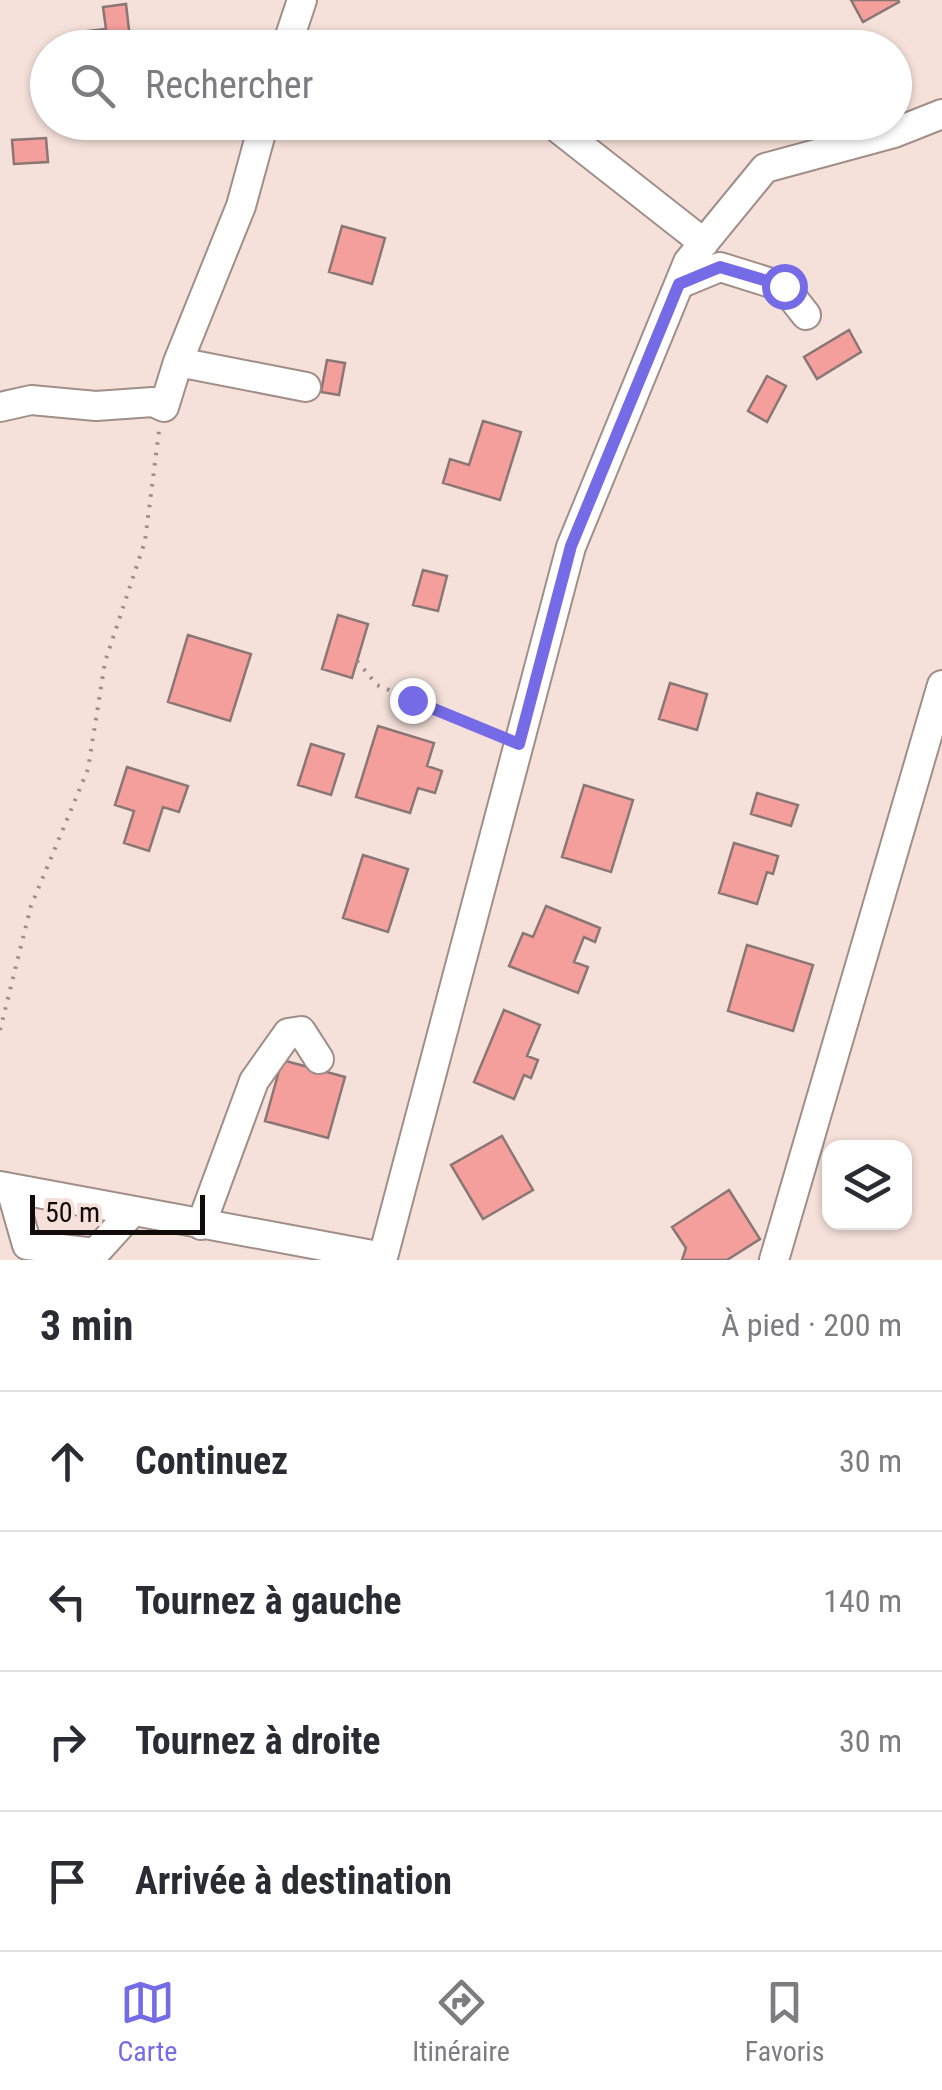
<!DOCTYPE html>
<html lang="fr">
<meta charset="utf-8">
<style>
body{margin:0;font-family:"Roboto Condensed",sans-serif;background:#f7f7f7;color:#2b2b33}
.controls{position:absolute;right:30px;bottom:30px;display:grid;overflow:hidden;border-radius:20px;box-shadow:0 2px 8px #0004}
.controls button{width:90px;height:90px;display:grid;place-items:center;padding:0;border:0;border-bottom:2px solid #e1e1e2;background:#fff;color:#2b2b33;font:50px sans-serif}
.scale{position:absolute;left:30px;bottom:25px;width:175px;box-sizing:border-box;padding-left:10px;border:5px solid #110b09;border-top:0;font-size:28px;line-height:35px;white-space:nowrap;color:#110b09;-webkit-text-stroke:8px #f5e1da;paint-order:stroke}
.stop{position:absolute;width:30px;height:30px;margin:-22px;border:8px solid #756be6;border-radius:50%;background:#fff}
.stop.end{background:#756be6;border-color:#fff;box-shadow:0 2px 10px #0008}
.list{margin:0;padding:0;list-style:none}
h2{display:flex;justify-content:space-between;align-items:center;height:130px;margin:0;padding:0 40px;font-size:42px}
h2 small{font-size:32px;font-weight:400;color:#7c7c81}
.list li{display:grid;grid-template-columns:65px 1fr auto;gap:30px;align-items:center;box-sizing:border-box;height:140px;padding:0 40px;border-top:2px solid #e1e1e2}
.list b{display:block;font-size:38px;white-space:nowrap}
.list em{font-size:32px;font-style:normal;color:#7c7c81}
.icon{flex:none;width:55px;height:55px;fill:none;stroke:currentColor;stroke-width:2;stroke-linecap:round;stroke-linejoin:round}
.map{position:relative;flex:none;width:942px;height:1260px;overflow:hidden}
.search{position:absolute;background:#fff;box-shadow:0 2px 8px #0004;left:30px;right:30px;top:30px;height:110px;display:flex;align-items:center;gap:25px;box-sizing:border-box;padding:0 35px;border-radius:55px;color:#7c7c81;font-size:38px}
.sheet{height:690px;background:#fff}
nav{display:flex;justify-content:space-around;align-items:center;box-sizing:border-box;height:140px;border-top:2px solid #e1e1e2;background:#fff;font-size:28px;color:#7c7c81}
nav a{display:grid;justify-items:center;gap:5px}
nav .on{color:#756be6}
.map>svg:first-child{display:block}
.building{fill:#f49f9b;stroke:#897675;stroke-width:2.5}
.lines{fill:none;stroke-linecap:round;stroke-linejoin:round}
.minor-casing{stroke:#a08e88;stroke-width:32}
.path{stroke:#9b8d88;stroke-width:4;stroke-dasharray:2.5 8;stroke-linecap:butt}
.minor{stroke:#fff;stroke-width:28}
.route{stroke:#756be6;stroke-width:12}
</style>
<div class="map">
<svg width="942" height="1260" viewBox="0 0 942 1260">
<rect width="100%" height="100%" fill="#f5e1da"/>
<path class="building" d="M 851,0 L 898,0 L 899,2 L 863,22 Z
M 126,4 L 131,47 L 89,48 L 87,31 L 106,29 L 103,7 Z
M 192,36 L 194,48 L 150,48 L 149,44 Z
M 46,138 L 48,162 L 14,164 L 12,140 Z
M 342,226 L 385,238 L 372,284 L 329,272 Z
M 849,330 L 861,352 L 817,379 L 804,357 Z
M 327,360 L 345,363 L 339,395 L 321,392 Z
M 767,376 L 786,386 L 767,422 L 748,411 Z
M 483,421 L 521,432 L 500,500 L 443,483 L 450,459 L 469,465 Z
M 423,570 L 447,576 L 438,611 L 413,605 Z
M 338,615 L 368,624 L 352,678 L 322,669 Z
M 188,635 L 251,654 L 230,721 L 168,702 Z
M 670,683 L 707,694 L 697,730 L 659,719 Z
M 378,726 L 434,743 L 427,766 L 442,771 L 435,793 L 418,788 L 410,813 L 356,797 Z
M 311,744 L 344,754 L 331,795 L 298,785 Z
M 127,767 L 188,786 L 179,812 L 163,807 L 149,851 L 124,843 L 134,811 L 115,805 Z
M 584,785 L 633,800 L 611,872 L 562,857 Z
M 757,793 L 798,805 L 791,826 L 751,814 Z
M 734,843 L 778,856 L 773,874 L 767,872 L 757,904 L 719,893 Z
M 363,855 L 408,869 L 388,932 L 343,918 Z
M 546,906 L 600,928 L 595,942 L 584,937 L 574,962 L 588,967 L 578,993 L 509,966 L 523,933 L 533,937 Z
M 747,945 L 813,965 L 793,1031 L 728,1011 Z
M 504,1010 L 540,1025 L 527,1056 L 538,1060 L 531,1078 L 524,1075 L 514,1099 L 474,1082 Z
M 282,1060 L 345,1077 L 328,1138 L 265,1121 Z
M 502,1136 L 533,1190 L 483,1219 L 451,1165 Z
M 729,1190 L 760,1239 L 727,1260 L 682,1260 L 686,1248 L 672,1227 Z"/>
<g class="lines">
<defs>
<path id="minor" d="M 286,48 L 302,0
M 550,122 L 704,243
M 679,284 L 720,267 L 784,287 L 806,315
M 178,362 L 306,387
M 0,407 L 31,400 L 96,406 L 153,402 L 164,407 L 178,362 L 241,206 L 264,122
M 0,1186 L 383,1257 L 571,547 L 688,262 L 765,168 L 894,133 L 942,114
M 11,1189 L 27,1245 L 95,1253 L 132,1212
M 201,1225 L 254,1081 L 288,1033 L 301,1031 L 319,1059
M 774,1260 L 942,685"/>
</defs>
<use href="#minor" class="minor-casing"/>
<path class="path" d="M 357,661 L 377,685 L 496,734
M 0,1030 L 31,906 L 88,769 L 105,662 L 145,541 L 159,431"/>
<use href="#minor" class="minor"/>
</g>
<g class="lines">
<path class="route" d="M 412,700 L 519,744 L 571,546 L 679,284 L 720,267 L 784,286"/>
</g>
</svg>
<div class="controls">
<button><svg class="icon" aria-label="layers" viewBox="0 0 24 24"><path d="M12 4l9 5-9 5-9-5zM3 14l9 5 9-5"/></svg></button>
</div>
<div class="scale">50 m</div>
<div class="stop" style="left:784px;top:286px"></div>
<div class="stop end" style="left:412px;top:700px"></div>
<div class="search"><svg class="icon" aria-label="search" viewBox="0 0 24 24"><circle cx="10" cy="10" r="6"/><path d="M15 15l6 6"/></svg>Rechercher</div>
</div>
<section class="sheet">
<h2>3 min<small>À pied · 200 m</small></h2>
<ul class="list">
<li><svg class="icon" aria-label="ahead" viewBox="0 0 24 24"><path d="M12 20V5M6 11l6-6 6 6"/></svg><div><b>Continuez</b></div><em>30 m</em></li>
<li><svg class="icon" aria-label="left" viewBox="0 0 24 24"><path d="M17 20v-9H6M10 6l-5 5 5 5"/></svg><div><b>Tournez à gauche</b></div><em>140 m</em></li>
<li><svg class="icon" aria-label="right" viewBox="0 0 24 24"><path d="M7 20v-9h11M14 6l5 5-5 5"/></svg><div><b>Tournez à droite</b></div><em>30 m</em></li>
<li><svg class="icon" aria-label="arrive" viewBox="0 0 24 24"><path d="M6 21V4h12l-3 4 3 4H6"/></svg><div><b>Arrivée à destination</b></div></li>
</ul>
</section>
<nav>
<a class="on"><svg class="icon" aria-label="map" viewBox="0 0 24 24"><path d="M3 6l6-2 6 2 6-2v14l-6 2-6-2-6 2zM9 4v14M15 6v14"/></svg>Carte</a>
<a><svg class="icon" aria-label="directions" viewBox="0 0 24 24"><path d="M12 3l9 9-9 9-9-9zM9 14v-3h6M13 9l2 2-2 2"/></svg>Itinéraire</a>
<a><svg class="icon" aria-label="saved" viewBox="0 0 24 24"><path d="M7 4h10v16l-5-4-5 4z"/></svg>Favoris</a>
</nav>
